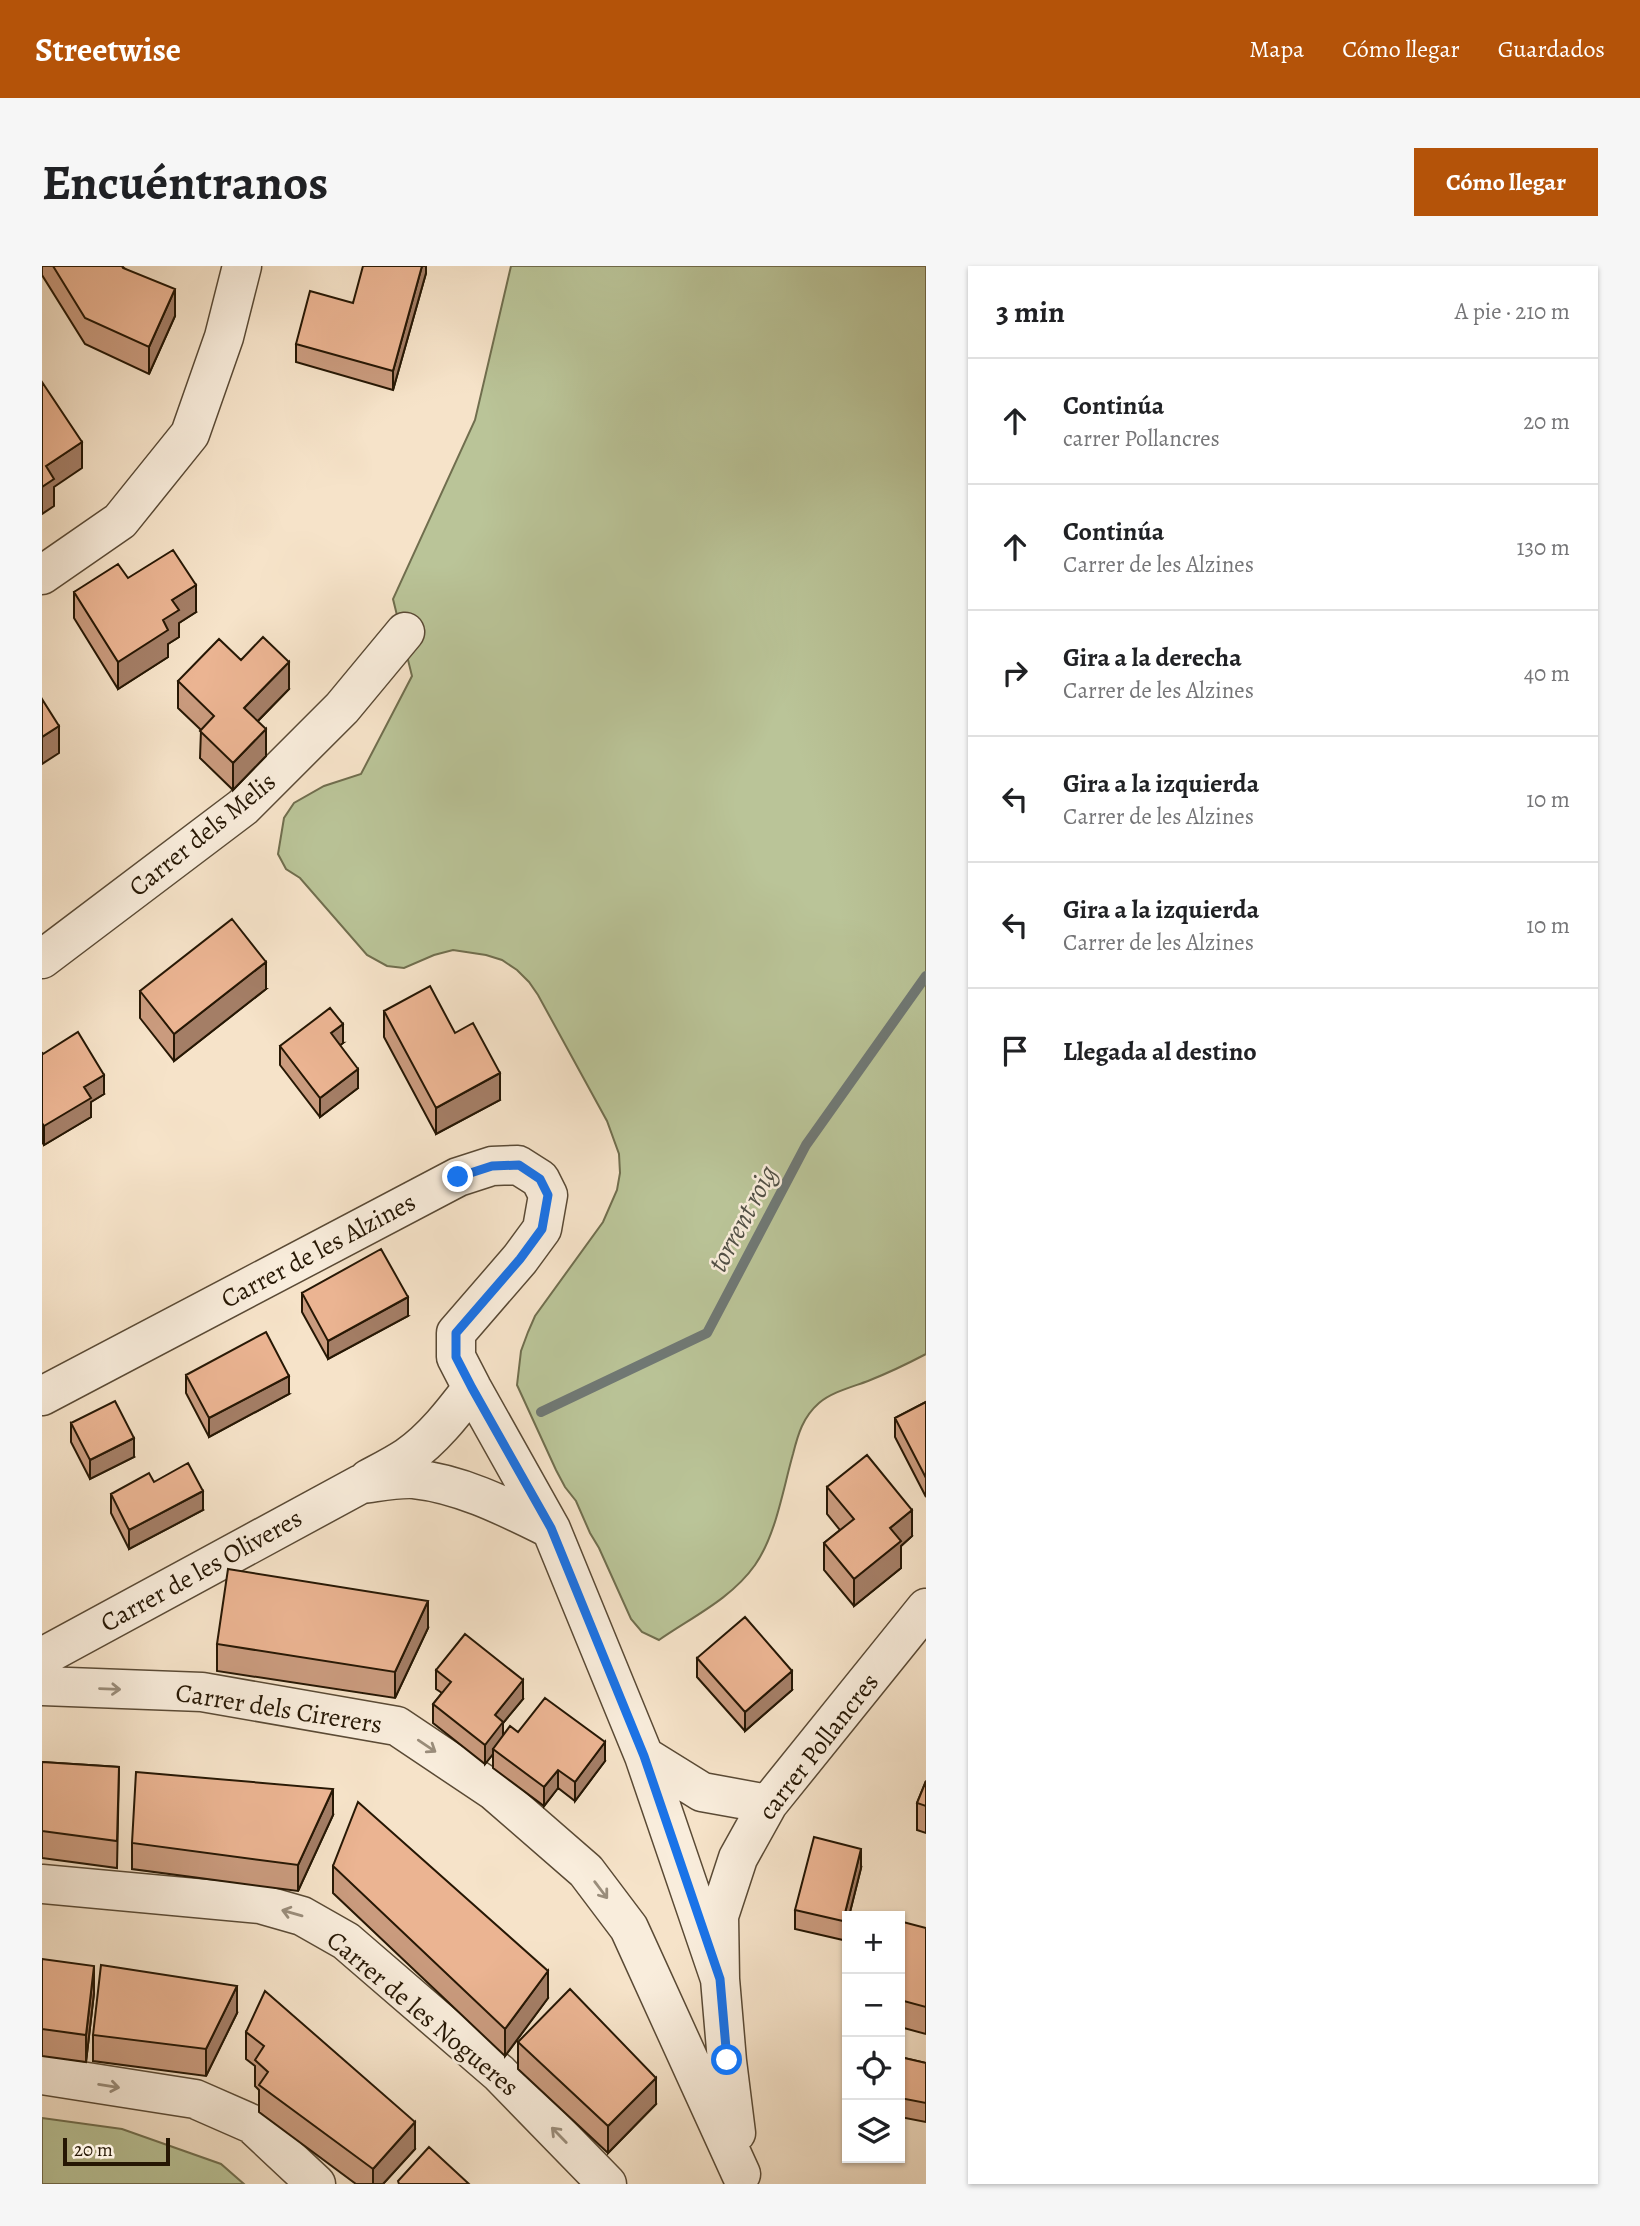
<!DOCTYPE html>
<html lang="es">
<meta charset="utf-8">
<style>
body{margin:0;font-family:Alegreya,serif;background:#f6f6f6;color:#202124}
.controls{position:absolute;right:21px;bottom:21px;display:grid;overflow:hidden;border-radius:0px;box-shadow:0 2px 5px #0004}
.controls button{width:63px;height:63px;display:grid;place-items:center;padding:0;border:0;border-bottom:2px solid #e0e0e0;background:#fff;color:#202124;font:35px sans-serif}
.scale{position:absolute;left:21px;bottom:18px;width:107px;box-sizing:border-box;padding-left:7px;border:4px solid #261704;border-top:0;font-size:19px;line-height:24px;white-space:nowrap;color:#261704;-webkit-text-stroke:5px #f9eddc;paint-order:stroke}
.stop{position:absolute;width:21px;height:21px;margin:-16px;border:5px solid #1a73e8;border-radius:50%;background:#fff}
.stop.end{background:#1a73e8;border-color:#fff;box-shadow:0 2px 7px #0008}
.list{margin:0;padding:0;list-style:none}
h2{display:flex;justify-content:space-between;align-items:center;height:91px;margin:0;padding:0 28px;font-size:30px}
h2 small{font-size:23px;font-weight:400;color:#757577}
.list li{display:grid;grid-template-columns:46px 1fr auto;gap:21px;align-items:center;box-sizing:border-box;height:126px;padding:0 28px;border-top:2px solid #e0e0e0}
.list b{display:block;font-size:26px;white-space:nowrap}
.list p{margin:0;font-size:23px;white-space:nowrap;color:#757577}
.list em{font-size:23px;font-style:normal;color:#757577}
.icon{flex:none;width:38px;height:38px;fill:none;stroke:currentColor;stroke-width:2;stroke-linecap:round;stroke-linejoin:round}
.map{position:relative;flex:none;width:884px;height:1918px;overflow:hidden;border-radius:0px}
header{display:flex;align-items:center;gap:42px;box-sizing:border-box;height:98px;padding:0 35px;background:#b45309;color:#fff}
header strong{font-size:33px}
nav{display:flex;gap:38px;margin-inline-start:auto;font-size:24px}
.intro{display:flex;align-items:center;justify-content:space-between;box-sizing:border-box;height:168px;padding:0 42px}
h1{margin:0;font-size:49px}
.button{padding:18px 32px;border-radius:0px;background:#b45309;color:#fff;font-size:24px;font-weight:700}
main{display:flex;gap:42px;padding:0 42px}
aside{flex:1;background:#fff;border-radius:0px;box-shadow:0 2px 5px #0004}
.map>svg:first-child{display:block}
.green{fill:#bac498;stroke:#706e4e;stroke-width:2}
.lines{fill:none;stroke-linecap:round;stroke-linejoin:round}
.stream{stroke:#707975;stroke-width:10}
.minor-casing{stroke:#5a4a35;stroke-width:41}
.minor{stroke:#f9eddc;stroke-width:38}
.wall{fill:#ca9b7e;stroke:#261704;stroke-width:2}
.shaded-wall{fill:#a47e66;stroke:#261704;stroke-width:2}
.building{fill:#ebb492;stroke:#261704;stroke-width:2}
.oneway{stroke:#9a8d7b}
.route{stroke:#1a73e8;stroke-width:9}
.labels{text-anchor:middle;stroke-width:5;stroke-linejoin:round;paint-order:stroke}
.street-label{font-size:26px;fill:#261704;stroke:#f9eddc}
.water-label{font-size:28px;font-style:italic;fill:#515046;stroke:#f9eddc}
</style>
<header>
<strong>Streetwise</strong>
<nav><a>Mapa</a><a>Cómo llegar</a><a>Guardados</a></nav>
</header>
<div class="intro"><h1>Encuéntranos</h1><a class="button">Cómo llegar</a></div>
<main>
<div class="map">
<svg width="884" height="1918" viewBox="0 0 884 1918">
<rect width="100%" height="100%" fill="#f6e3c9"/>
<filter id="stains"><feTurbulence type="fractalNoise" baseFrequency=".00286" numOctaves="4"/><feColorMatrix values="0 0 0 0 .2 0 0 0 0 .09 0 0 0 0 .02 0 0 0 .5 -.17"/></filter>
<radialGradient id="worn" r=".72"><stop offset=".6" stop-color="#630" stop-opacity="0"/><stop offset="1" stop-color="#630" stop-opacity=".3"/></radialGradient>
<path class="green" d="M 469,0 L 884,0 L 884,1088 C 865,1098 846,1107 826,1115 C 810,1121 790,1126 777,1137 C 761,1151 756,1168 751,1188 C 741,1223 734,1269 713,1299 C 689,1333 650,1351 617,1374 L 600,1366 L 589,1353 L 557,1282 L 548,1267 L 534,1235 L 523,1221 L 514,1204 L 475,1119 L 479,1085 L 486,1066 L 493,1050 L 561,956 L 575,924 L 578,907 L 577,888 L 565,855 L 496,729 L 487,716 L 475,704 L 460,694 L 444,689 L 411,684 L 392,689 L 362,702 L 345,700 L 325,689 L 258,612 L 244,603 L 236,588 L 242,552 L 252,537 L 282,520 L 319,508 L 370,410 L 351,333 L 433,154 Z
M 0,1852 L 80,1863 L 179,1898 L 202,1918 L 0,1918 Z"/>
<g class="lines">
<path class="stream" d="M 499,1146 L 665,1067 L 764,879 L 884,710"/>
<defs>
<path id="minor" d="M 0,309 L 78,255 L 148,168 L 182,71 L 200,0
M 0,693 L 201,541 L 300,442 L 363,366
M 0,1130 L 416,911 L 450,900 L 476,899 L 498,913 L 506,929 L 500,963 L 478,993 L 414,1067 L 414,1091 L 430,1122 L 509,1263 L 602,1490 L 678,1713
M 326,1213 C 339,1206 353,1199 365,1191 C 391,1173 411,1147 430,1122
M 0,1391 L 319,1218 C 336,1216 355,1212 372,1213 C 420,1218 466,1242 509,1263
M 0,1420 L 160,1426 L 355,1460 L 452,1525 L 544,1605 L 587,1662 L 699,1908
M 602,1490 L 660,1526 L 726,1538
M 0,1618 L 218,1638 L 260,1650 L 304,1675 L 457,1807 L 565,1918
M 0,1809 L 153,1833 L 210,1858 L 274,1918
M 694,1867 L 685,1795 L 678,1713 L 677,1650 L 696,1592 L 726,1538 L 884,1342"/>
</defs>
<use href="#minor" class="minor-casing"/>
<use href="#minor" class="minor"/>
</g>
<path class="wall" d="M 0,0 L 80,0 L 133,50 L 107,108 L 43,78 L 0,9 Z
M 384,0 L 384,7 L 351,124 L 254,96 L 254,78 L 311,37 Z
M 86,312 L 154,346 L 137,357 L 137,371 L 126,378 L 126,391 L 76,423 L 32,352 L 32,326 Z
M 199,394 L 247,423 L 216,455 L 224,490 L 191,524 L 158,492 L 159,464 L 136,442 L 136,415 Z
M 224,723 L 132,795 L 98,752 L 98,725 Z
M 342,745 L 413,767 L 458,834 L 394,868 L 342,771 Z
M 301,777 L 298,779 L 316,822 L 278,851 L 238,799 L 238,780 Z
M 0,787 L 62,828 L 49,836 L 49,851 L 2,879 L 0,876 Z
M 260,1027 L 366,1050 L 286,1093 L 260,1046 Z
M 144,1109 L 247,1128 L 167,1171 L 144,1127 Z
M 884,1136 L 884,1231 L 853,1171 L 853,1152 Z
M 29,1157 L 92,1191 L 48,1213 L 29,1176 Z
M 112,1216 L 161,1244 L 87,1283 L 69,1247 L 69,1228 Z
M 785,1221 L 870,1270 L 859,1280 L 859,1302 L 812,1340 L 782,1304 L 782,1277 L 798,1264 L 785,1248 Z
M 386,1362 L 353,1432 L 175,1405 L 175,1378 Z
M 655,1392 L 750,1424 L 703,1465 L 655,1411 Z
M 394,1404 L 481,1433 L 461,1457 L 461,1469 L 476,1466 L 563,1495 L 533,1535 L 516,1522 L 502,1540 L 451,1502 L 451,1488 L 443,1498 L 391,1457 L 391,1438 L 400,1427 L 394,1423 Z
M 0,1496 L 77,1501 L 75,1602 L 0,1592 Z
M 884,1515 L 884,1567 L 875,1564 L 875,1537 Z
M 291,1549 L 256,1625 L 90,1603 L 90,1577 Z
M 291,1600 L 506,1732 L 463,1790 L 291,1627 Z
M 819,1602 L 801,1674 L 753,1663 L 753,1644 Z
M 884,1662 L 884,1768 L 858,1761 L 858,1669 Z
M 0,1693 L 52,1727 L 44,1796 L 0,1790 Z
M 195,1747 L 164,1810 L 51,1795 L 51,1769 Z
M 204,1766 L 373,1883 L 341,1918 L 314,1918 L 217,1846 L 217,1824 L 213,1820 L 213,1800 L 204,1793 Z
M 476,1776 L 614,1838 L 566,1887 L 476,1803 Z
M 858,1791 L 884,1797 L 884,1856 L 858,1851 Z"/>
<path class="shaded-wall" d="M 380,0 L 384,0 L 384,7 L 351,124 L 351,105 Z
M 133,23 L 133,50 L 107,108 L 107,81 Z
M 40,176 L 40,202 L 12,221 L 12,240 L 0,248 L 0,221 L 4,200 Z
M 154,319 L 154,346 L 137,357 L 137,371 L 126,378 L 126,391 L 76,423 L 76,396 L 130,334 Z
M 247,396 L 247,423 L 202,469 L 202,442 Z
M 17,460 L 17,487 L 0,498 L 0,471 Z
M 224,463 L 224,490 L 191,524 L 191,497 Z
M 224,696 L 224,723 L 132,795 L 132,768 Z
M 301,758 L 301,777 L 289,786 L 289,767 Z
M 316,803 L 316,822 L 278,851 L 278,832 Z
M 458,807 L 458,834 L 394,868 L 394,842 Z
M 62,809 L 62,828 L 49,836 L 49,851 L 2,879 L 2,860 L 42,821 Z
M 366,1031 L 366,1050 L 286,1093 L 286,1075 Z
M 247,1110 L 247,1128 L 167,1171 L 167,1152 Z
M 92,1172 L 92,1191 L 48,1213 L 48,1194 Z
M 161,1225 L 161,1244 L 87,1283 L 87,1264 Z
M 870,1244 L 870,1270 L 859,1280 L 859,1302 L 812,1340 L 812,1313 L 848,1262 Z
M 386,1335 L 386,1362 L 353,1432 L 353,1406 Z
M 750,1405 L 750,1424 L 703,1465 L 703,1446 Z
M 481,1414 L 481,1433 L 461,1457 L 461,1475 L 451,1483 L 451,1488 L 443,1498 L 443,1479 L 453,1449 Z
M 563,1476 L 563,1495 L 533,1535 L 533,1516 Z
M 516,1504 L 516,1522 L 502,1540 L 502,1521 Z
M 291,1523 L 291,1549 L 256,1625 L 256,1599 Z
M 819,1583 L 819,1602 L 807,1650 L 805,1650 L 805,1657 L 801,1674 L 801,1655 Z
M 52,1700 L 52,1727 L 44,1796 L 44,1769 Z
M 506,1705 L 506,1732 L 463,1790 L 463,1763 Z
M 195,1720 L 195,1747 L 164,1810 L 164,1783 Z
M 614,1812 L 614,1838 L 566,1887 L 566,1860 Z
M 373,1856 L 373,1883 L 341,1918 L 331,1918 L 331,1903 Z"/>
<path class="building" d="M 11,0 L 80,0 L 81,2 L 133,23 L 107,81 L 43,52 Z
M 321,0 L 380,0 L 351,105 L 254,78 L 268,25 L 311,37 Z
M 0,116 L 40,176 L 4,200 L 12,213 L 0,221 Z
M 131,284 L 154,319 L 130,334 L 137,344 L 121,354 L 126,364 L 76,396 L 32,326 L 76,298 L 86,312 Z
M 221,371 L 247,396 L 202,442 L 224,463 L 191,497 L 158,465 L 172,450 L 136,415 L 177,373 L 199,394 Z
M 0,433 L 17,460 L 0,471 Z
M 190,653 L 224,696 L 132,768 L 98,725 Z
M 388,720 L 413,767 L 431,757 L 458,807 L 394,842 L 342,745 Z
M 288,742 L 301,758 L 289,767 L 316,803 L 278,832 L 238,780 Z
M 36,766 L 62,809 L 42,821 L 49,832 L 2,860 L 0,857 L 0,787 L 1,788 Z
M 339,983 L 366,1031 L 286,1075 L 260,1027 Z
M 224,1066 L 247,1110 L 167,1152 L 144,1109 Z
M 73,1135 L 92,1172 L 48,1194 L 29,1157 Z
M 884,1136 L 884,1212 L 853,1152 Z
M 825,1189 L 870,1244 L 848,1262 L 859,1275 L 812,1313 L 782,1277 L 812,1253 L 785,1221 Z
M 146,1197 L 161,1225 L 87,1264 L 69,1228 L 107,1207 L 112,1216 Z
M 186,1303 L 386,1335 L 353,1406 L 175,1378 Z
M 703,1351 L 750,1405 L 703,1446 L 655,1392 Z
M 423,1368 L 481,1414 L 453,1449 L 461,1456 L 443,1479 L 391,1438 L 409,1416 L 394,1404 Z
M 503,1432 L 563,1476 L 533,1516 L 516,1504 L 502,1521 L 451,1483 L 468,1460 L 476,1466 Z
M 0,1496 L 77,1501 L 75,1575 L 0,1565 Z
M 94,1506 L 291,1523 L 256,1599 L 90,1577 Z
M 884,1515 L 884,1540 L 875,1537 Z
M 316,1536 L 506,1705 L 463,1763 L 291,1600 Z
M 772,1571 L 819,1583 L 801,1655 L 753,1644 Z
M 861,1656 L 884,1662 L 884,1741 L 858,1734 L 858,1669 Z
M 0,1693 L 52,1700 L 44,1769 L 0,1763 Z
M 59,1699 L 195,1720 L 164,1783 L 51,1769 Z
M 528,1723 L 614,1812 L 566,1860 L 476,1776 Z
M 223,1725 L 373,1856 L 331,1903 L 217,1819 L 226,1806 L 213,1794 L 222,1780 L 204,1766 Z
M 858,1791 L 884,1797 L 884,1837 L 858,1832 Z
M 387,1881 L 427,1918 L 357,1918 L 356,1915 Z"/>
<defs><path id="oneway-shaft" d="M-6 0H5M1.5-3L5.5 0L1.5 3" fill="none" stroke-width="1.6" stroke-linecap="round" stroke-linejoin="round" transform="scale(1.75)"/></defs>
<g class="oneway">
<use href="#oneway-shaft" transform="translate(68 1423) rotate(2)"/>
<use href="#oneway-shaft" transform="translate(385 1480) rotate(34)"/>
<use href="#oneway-shaft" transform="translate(559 1624) rotate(53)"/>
<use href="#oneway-shaft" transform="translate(250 1647) rotate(-164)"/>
<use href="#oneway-shaft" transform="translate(67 1820) rotate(9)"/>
<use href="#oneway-shaft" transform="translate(517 1869) rotate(-134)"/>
</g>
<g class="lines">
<path class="route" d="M 416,911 L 450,900 L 477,899 L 498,913 L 506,929 L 500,963 L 478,993 L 414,1067 L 414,1091 L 430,1122 L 509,1262 L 602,1490 L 678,1713 L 685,1794"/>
</g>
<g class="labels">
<g class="street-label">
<text transform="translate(160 568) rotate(-39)" y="9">Carrer dels Melis</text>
<text transform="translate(276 984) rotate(-28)" y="9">Carrer de les Alzines</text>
<text transform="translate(159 1304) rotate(-29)" y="9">Carrer de les Oliveres</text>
<text transform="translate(237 1442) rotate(9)" y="9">Carrer dels Cirerers</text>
<text transform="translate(776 1480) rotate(-52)" y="9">carrer Pollancres</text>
<text transform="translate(381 1747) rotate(40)" y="9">Carrer de les Nogueres</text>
</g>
<g class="water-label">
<text transform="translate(700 952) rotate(-62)" y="10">torrent roig</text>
</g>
</g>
<rect width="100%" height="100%" filter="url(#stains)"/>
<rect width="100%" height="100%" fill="url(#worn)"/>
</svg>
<div class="controls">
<button>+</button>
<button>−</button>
<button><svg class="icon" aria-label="locate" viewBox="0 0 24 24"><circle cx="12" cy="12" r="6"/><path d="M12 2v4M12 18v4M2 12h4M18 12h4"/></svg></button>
<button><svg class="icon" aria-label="layers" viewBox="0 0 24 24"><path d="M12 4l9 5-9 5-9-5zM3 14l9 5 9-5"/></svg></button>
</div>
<div class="scale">20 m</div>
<div class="stop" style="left:685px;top:1794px"></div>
<div class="stop end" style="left:416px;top:911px"></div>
</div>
<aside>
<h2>3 min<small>A pie · 210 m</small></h2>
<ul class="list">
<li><svg class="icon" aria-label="ahead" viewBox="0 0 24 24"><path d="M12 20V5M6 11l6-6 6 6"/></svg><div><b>Continúa</b><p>carrer Pollancres</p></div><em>20 m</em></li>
<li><svg class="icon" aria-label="ahead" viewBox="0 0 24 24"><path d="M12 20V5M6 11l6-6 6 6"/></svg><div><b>Continúa</b><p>Carrer de les Alzines</p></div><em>130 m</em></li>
<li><svg class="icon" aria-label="right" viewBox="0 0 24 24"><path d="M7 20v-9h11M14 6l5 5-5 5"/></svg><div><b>Gira a la derecha</b><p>Carrer de les Alzines</p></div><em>40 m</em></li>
<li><svg class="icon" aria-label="left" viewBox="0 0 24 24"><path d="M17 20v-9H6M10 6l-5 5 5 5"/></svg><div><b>Gira a la izquierda</b><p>Carrer de les Alzines</p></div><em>10 m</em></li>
<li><svg class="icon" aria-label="left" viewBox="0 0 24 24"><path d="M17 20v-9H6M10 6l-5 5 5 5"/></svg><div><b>Gira a la izquierda</b><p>Carrer de les Alzines</p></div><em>10 m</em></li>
<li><svg class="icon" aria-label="arrive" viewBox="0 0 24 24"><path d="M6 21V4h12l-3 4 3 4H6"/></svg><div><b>Llegada al destino</b></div></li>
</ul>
</aside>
</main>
